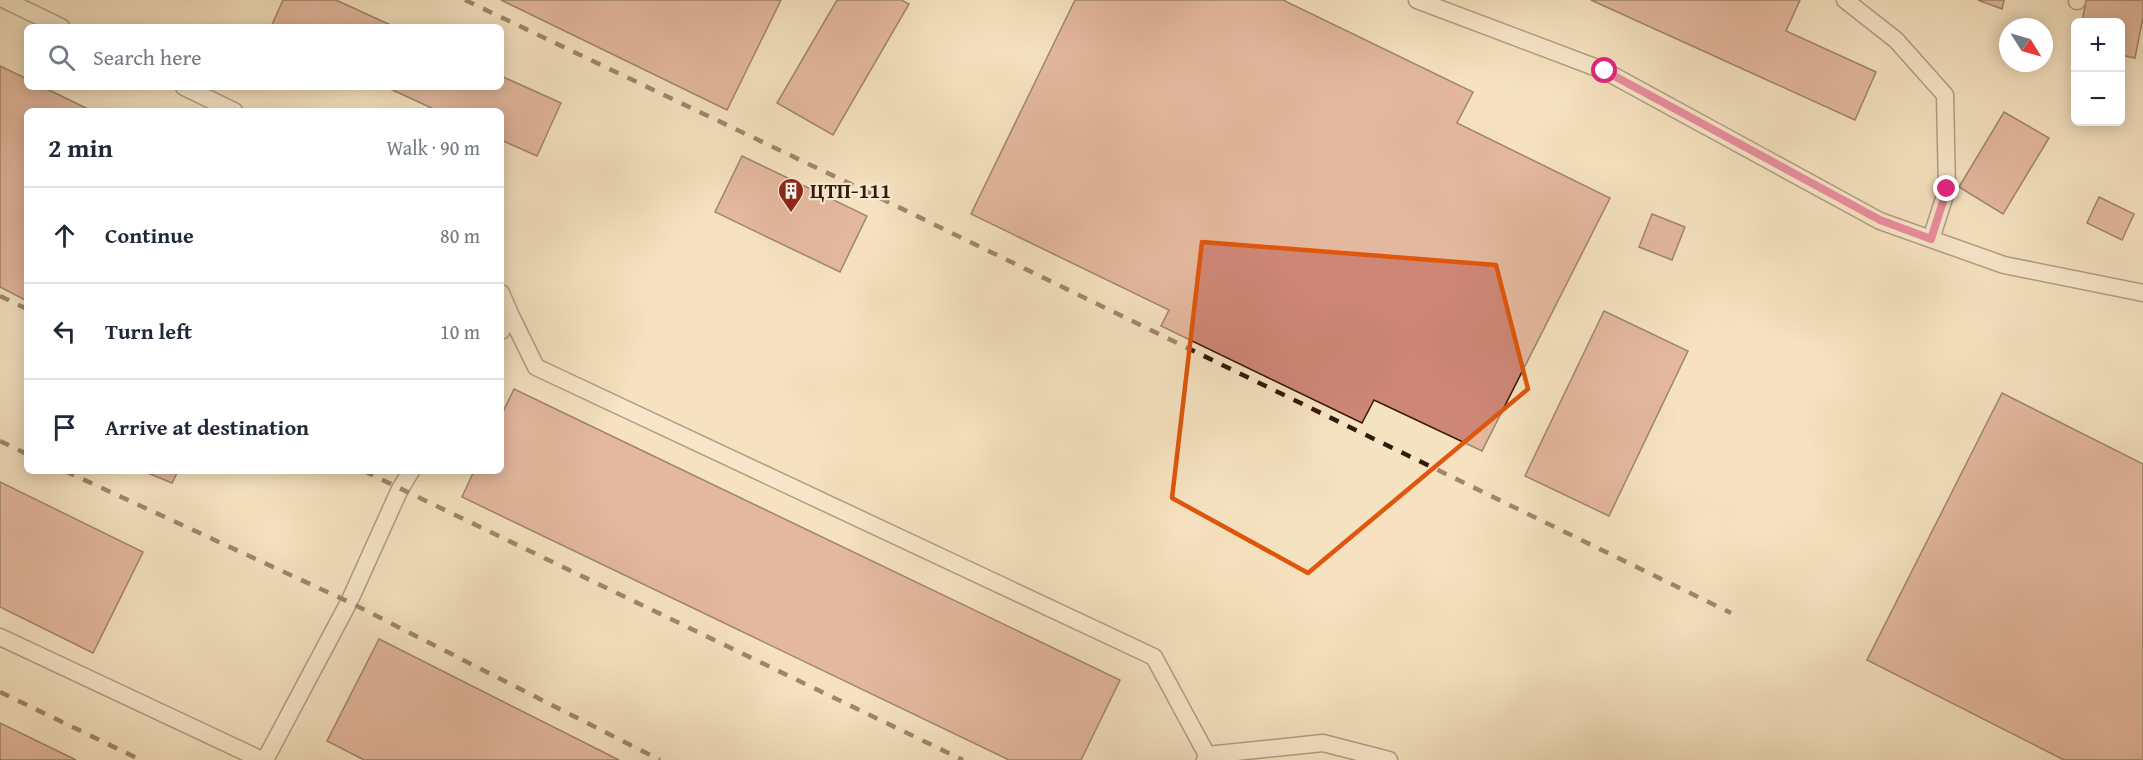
<!DOCTYPE html>
<meta charset="utf-8">
<style>
body{margin:0;font-family:"Gentium Book Plus",serif;background:#f6f6f7;color:#1f2937}
.controls{position:absolute;right:18px;top:18px;display:grid;overflow:hidden;border-radius:9px;box-shadow:0 3px 15px #0003}
.controls button{width:54px;height:54px;display:grid;place-items:center;padding:0;border:0;border-bottom:2px solid #e0e1e3;background:#fff;color:#1f2937;font:30px sans-serif}
.compass{position:absolute;left:1999px;top:18px;width:54px;height:54px;border-radius:50%;background:#fff;box-shadow:0 3px 15px #0003;rotate:127deg}
.stop{position:absolute;width:18px;height:18px;margin:-14px;border:4px solid #db2777;border-radius:50%;background:#fff}
.stop.end{background:#db2777;border-color:#fff;box-shadow:0 2px 6px #0008}
.list{margin:0;padding:0;list-style:none}
h2{display:flex;justify-content:space-between;align-items:center;height:78px;margin:0;padding:0 24px;font-size:26px}
h2 small{font-size:20px;font-weight:400;color:#747a83}
.list li{display:grid;grid-template-columns:39px 1fr auto;gap:18px;align-items:center;box-sizing:border-box;height:96px;padding:0 24px;border-top:2px solid #e0e1e3}
.list b{display:block;font-size:22px;white-space:nowrap}
.list em{font-size:20px;font-style:normal;color:#747a83}
.icon{flex:none;width:33px;height:33px;fill:none;stroke:currentColor;stroke-width:2;stroke-linecap:round;stroke-linejoin:round}
.map{position:relative;flex:none;width:2143px;height:760px;overflow:hidden}
.search{position:absolute;background:#fff;box-shadow:0 3px 15px #0003;left:24px;top:24px;width:480px;height:66px;display:flex;align-items:center;gap:15px;box-sizing:border-box;padding:0 21px;border-radius:9px;color:#747a83;font-size:22px}
.panel{position:absolute;background:#fff;box-shadow:0 3px 15px #0003;left:24px;top:108px;width:480px;height:366px;border-radius:9px}
.map>svg:first-child{display:block}
.building{fill:#ce8676;stroke:#351809;stroke-width:1.5}
.lines{fill:none;stroke-linecap:round;stroke-linejoin:round}
.lane-casing{stroke:#654a37;stroke-width:19}
.lane{stroke:#f8ecd6;stroke-width:16}
.rail{stroke:#351809;stroke-width:4.5;stroke-dasharray:10 10;stroke-linecap:butt}
.route{stroke:#db2777;stroke-width:8}
.marked{fill:none;stroke:#df560c;stroke-width:4.5;stroke-linejoin:round}
.labels{text-anchor:middle;stroke-width:4.5;stroke-linejoin:round;paint-order:stroke}
.poi-label{font-size:21px;font-weight:bold;fill:#351809;stroke:#f8ecd6;text-anchor:start}
</style>
<div class="map">
<svg width="2143" height="760" viewBox="0 0 2143 760">
<rect width="100%" height="100%" fill="#f5e2c0"/>
<filter id="stains"><feTurbulence type="fractalNoise" baseFrequency=".00333" numOctaves="4"/><feColorMatrix values="0 0 0 0 .2 0 0 0 0 .09 0 0 0 0 .02 0 0 0 .5 -.17"/></filter>
<radialGradient id="worn" r=".72"><stop offset=".6" stop-color="#630" stop-opacity="0"/><stop offset="1" stop-color="#630" stop-opacity=".3"/></radialGradient>
<path class="building" d="M 283,0 L 336,0 L 395,27 L 271,27 Z
M 501,0 L 781,0 L 727,110 Z
M 837,0 L 901,0 L 909,4 L 833,135 L 777,103 Z
M 1075,0 L 1283,0 L 1473,92 L 1457,123 L 1610,198 L 1482,451 L 1374,400 L 1362,423 L 1161,326 L 1169,310 L 971,214 Z
M 1591,0 L 1800,0 L 1786,31 L 1876,72 L 1855,120 Z
M 1978,0 L 2004,0 L 2002,9 Z
M 2086,0 L 2143,0 L 2143,17 L 2135,58 L 2120,55 L 2120,22 L 2082,22 Z
M 0,66 L 27,79 L 27,87 L 43,87 L 92,111 L 27,111 L 27,301 L 0,287 Z
M 501,76 L 561,103 L 537,156 L 501,140 L 501,111 L 438,111 L 386,87 L 501,87 Z
M 2004,112 L 2049,138 L 2003,214 L 1959,187 Z
M 742,156 L 867,216 L 840,272 L 715,212 Z
M 2099,197 L 2134,214 L 2122,240 L 2087,223 Z
M 1652,214 L 1685,227 L 1672,260 L 1639,247 Z
M 1604,311 L 1688,351 L 1609,516 L 1525,476 Z
M 514,389 L 1120,680 L 1081,760 L 1009,760 L 462,497 L 474,471 L 501,471 L 501,416 Z
M 2002,393 L 2143,464 L 2143,760 L 2064,760 L 1867,660 Z
M 143,471 L 178,471 L 172,483 Z
M 0,482 L 143,552 L 93,653 L 0,607 Z
M 379,639 L 619,760 L 364,760 L 327,741 Z
M 0,723 L 76,760 L 0,760 Z"/>
<g class="lines">
<defs>
<path id="lane" d="M 5,0 L 61,27
M 1417,0 L 1605,71 L 1880,221 L 2004,265 L 2143,293
M 1845,0 L 1896,40 L 1945,95 L 1947,189 L 1931,239
M 2077,1 L 2077,0
M 184,87 L 234,111
M 501,293 L 511,316 L 501,331
M 511,316 L 536,367 L 1154,657 L 1207,755 L 1205,760
M 0,637 L 262,760
M 1207,755 L 1323,743 L 1389,760
M 265,760 L 349,602 L 400,489 L 411,471"/>
</defs>
<use href="#lane" class="lane-casing"/>
<use href="#lane" class="lane"/>
<path class="rail" d="M 465,0 L 882,199 L 1731,613
M 0,296 L 27,309
M 0,441 L 27,454
M 65,471 L 349,602 L 660,760
M 364,471 L 963,760
M 0,692 L 141,760"/>
</g>
<g class="lines">
<path class="route" d="M 1605,71 L 1880,220 L 1931,239 L 1947,189"/>
</g>
<path d="M0 0H2143V760H0ZM 1202,242 L 1496,265 L 1528,389 L 1308,573 L 1172,498 Z" fill="#f5e2c0" fill-opacity=".55" fill-rule="evenodd"/>
<path class="marked" d="M 1202,242 L 1496,265 L 1528,389 L 1308,573 L 1172,498 Z"/>
<defs>
<symbol id="building-pin" viewBox="-11 -11 22 30"><path d="M0 17L-7.5 6A9.5 9.5 0 1 1 7.5 6Z" fill="#8f2418" stroke="#f8ecd6"/><path d="M-4-6H4V6H1V3H-1V6H-4ZM-2.5-4.3h1.7v1.8h-1.7ZM.8-4.3h1.7v1.8H.8ZM-2.5-1h1.7V.8h-1.7ZM.8-1h1.7V.8H.8Z" fill="#fff"/></symbol>
</defs>
<g fill-rule="evenodd">
<use href="#building-pin" x="776" y="176" width="30" height="40"/>
</g>
<g class="labels">
<g class="poi-label">
<text x="810" y="198">ЦТП-111</text>
</g>
</g>
<rect width="100%" height="100%" filter="url(#stains)"/>
<rect width="100%" height="100%" fill="url(#worn)"/>
</svg>
<div class="controls">
<button>+</button>
<button>−</button>
</div>
<svg class="compass" viewBox="-18 -18 36 36"><path d="M0-13l5 13h-10z" fill="#e53935"/><path d="M0 13l5-13h-10z" fill="#747a83"/></svg>
<div class="stop" style="left:1605px;top:71px"></div>
<div class="stop end" style="left:1947px;top:189px"></div>
<div class="search"><svg class="icon" aria-label="search" viewBox="0 0 24 24"><circle cx="10" cy="10" r="6"/><path d="M15 15l6 6"/></svg>Search here</div>
<section class="panel">
<h2>2 min<small>Walk · 90 m</small></h2>
<ul class="list">
<li><svg class="icon" aria-label="ahead" viewBox="0 0 24 24"><path d="M12 20V5M6 11l6-6 6 6"/></svg><div><b>Continue</b></div><em>80 m</em></li>
<li><svg class="icon" aria-label="left" viewBox="0 0 24 24"><path d="M17 20v-9H6M10 6l-5 5 5 5"/></svg><div><b>Turn left</b></div><em>10 m</em></li>
<li><svg class="icon" aria-label="arrive" viewBox="0 0 24 24"><path d="M6 21V4h12l-3 4 3 4H6"/></svg><div><b>Arrive at destination</b></div></li>
</ul>
</section>
</div>
